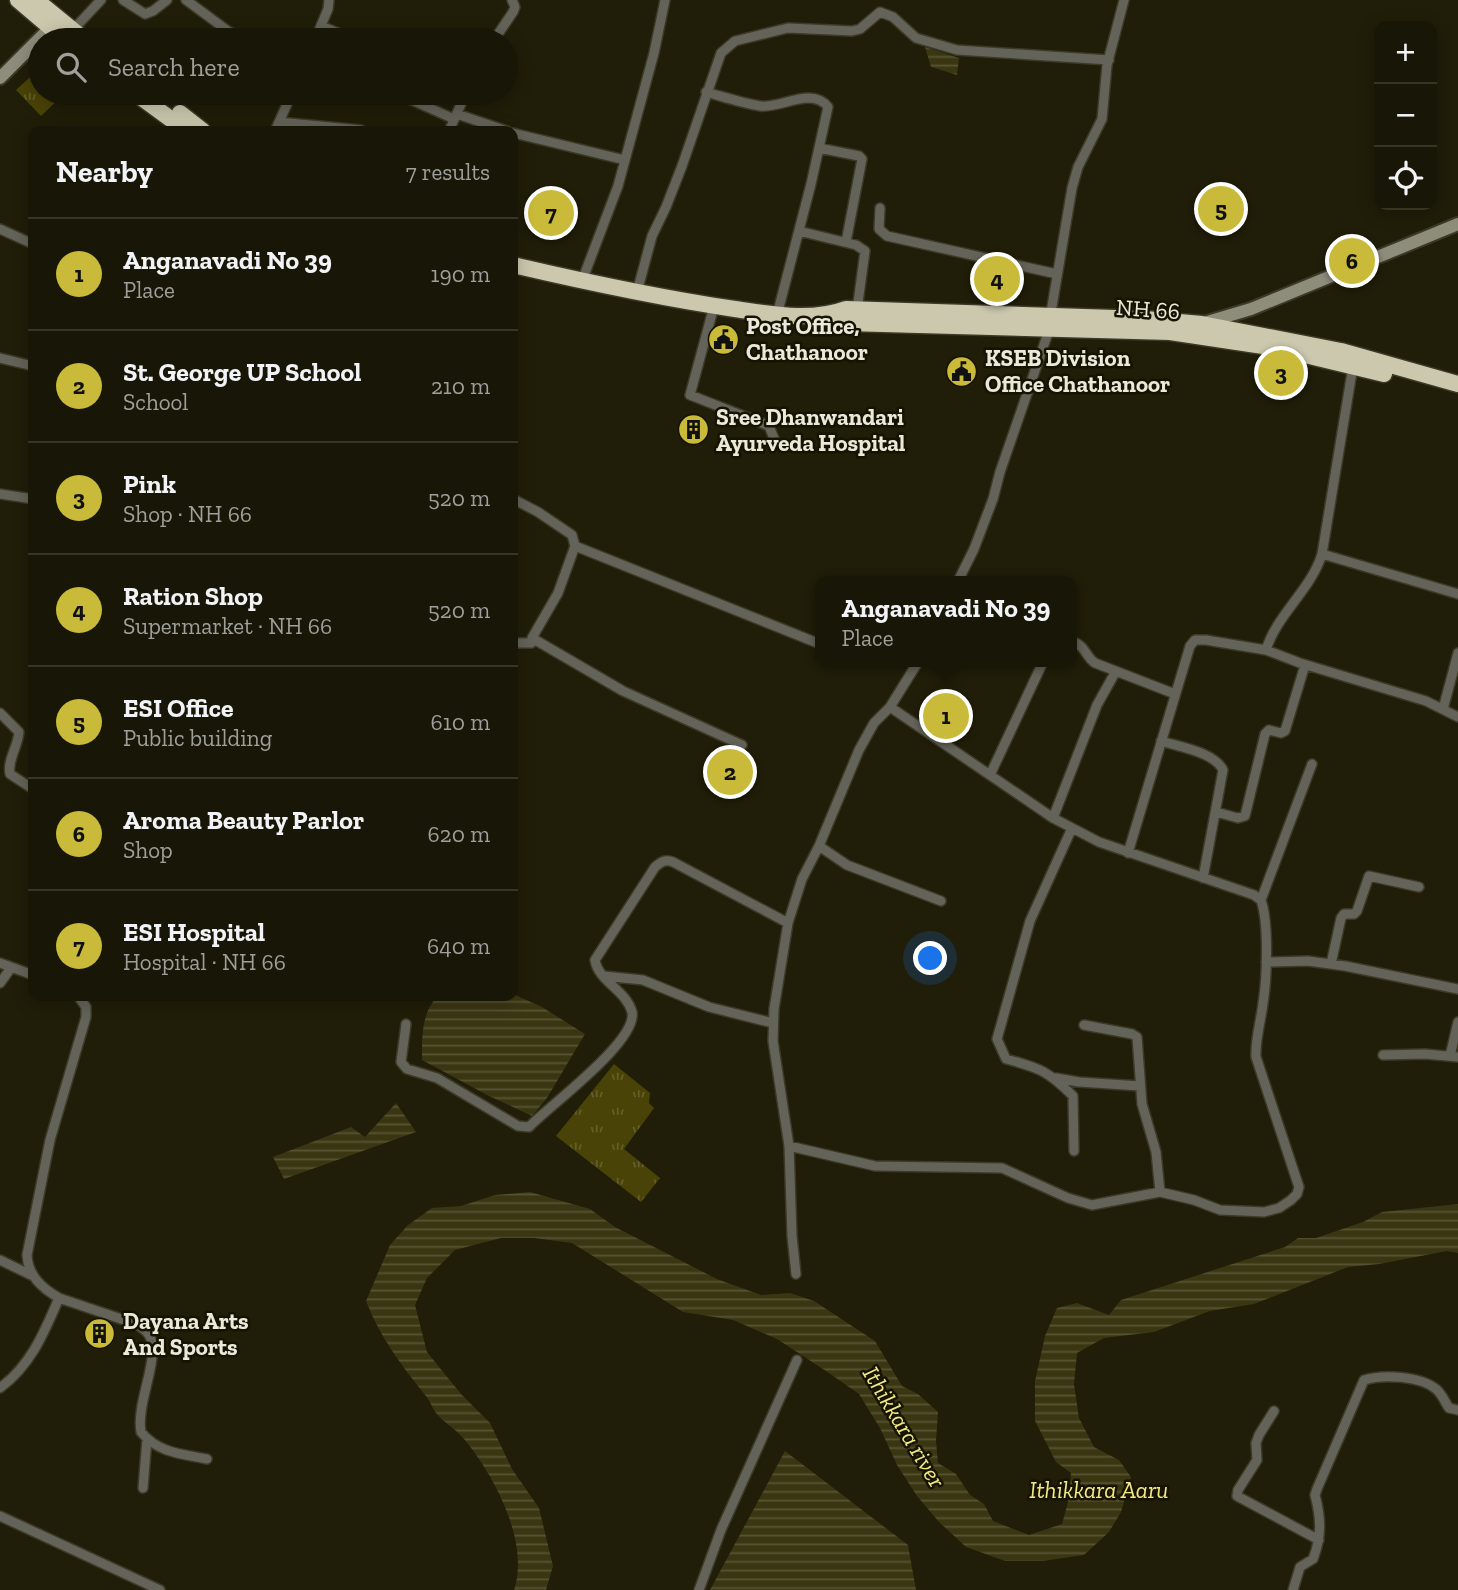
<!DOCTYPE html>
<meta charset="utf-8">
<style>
body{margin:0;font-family:"Zilla Slab",serif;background:#211f10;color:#f1f3f6}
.controls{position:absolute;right:21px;top:21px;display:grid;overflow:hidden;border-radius:14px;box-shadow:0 4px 18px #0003}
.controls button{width:63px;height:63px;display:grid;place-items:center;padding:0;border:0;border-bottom:2px solid #363528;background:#181606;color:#f1f3f6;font:35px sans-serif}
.you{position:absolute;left:931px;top:959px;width:24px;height:24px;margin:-18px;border:5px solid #fff;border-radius:50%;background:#1a73e8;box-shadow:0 0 0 10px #1a73e833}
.badge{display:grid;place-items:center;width:46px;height:46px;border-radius:50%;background:#caba39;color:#111;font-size:23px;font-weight:700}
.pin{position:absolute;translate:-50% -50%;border:4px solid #fff;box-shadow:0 2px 7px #0006}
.popup{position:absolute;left:815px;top:576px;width:262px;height:91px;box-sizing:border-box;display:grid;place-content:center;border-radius:14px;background:#181606;filter:drop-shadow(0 2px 5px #0005);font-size:23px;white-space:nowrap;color:#9f9f9b}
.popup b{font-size:26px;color:#f1f3f6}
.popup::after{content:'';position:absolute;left:50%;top:100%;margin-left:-14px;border:14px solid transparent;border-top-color:#181606}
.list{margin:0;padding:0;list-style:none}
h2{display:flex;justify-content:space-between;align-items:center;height:91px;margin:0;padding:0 28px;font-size:30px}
h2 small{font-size:23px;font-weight:400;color:#9f9f9b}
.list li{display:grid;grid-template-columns:46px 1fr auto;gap:21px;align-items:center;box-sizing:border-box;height:112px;padding:0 28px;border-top:2px solid #363528}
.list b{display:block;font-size:26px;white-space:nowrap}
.list p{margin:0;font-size:23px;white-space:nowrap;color:#9f9f9b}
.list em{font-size:23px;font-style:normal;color:#9f9f9b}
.icon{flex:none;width:38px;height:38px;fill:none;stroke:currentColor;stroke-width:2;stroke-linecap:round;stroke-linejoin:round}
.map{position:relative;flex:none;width:1458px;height:1590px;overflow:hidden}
.search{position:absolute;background:#181606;box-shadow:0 4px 18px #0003;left:28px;top:28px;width:490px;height:77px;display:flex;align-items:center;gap:18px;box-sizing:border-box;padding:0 24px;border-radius:38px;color:#9f9f9b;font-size:26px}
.panel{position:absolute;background:#181606;box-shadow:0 4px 18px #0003;left:28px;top:126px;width:490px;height:875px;border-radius:14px}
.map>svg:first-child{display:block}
.park{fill:url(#park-tufts)}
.water{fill:url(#water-rules)}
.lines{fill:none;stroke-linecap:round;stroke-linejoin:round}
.street-casing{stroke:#3c3a26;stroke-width:12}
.secondary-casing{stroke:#3c3a26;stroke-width:16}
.highway-casing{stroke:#3c3a26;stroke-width:19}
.street{stroke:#646359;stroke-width:9}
.secondary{stroke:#8e8c7b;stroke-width:12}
.highway{stroke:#cbc8ae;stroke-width:16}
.labels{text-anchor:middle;stroke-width:5;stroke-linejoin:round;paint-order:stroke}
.street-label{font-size:23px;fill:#ebe9dc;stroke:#161401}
.poi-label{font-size:23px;font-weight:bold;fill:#ebe9dc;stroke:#161401;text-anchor:start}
.water-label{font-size:24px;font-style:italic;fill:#f4e886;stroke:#161401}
</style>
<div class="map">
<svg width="1458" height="1590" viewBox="0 0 1458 1590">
<defs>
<pattern id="park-tufts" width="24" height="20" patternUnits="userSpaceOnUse" patternTransform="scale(1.75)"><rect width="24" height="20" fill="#4a4307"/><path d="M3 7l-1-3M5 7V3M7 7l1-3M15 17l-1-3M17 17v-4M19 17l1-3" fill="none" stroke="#645e2b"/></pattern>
<pattern id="water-rules" width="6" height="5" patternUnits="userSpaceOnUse" patternTransform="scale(1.75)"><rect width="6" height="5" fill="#3b3612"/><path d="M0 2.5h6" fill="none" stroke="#585334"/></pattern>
</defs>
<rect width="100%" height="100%" fill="#201d08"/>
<path class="park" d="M 40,68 L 40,93 L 65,93 L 41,116 L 16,90 Z
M 614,1064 L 650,1093 L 649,1103 L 654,1108 L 624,1149 L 660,1178 L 641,1202 L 556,1136 Z"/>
<path class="water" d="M 925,47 L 959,58 L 957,75 L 931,67 Z
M 513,994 L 542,1007 L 585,1034 L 547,1098 L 532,1116 L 489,1096 L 422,1060 C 422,1039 421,1012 438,996 L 513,996 Z
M 396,1103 L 416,1132 L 284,1179 L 273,1157 L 351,1127 L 365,1137 Z
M 530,1192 L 590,1209 L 615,1227 L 717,1279 L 761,1295 L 790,1293 L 814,1301 L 875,1341 L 902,1386 L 918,1394 L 938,1412 L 936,1441 L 938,1463 L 956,1474 L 970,1495 L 984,1504 L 993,1521 L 1029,1535 L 1062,1524 L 1069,1498 L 1071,1473 L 1056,1462 L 1035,1421 L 1035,1381 L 1045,1336 L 1057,1308 L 1077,1303 L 1109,1315 L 1121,1300 L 1285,1247 L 1298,1238 L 1316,1238 L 1363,1222 L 1382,1212 L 1458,1204 L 1458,1253 L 1447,1251 L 1379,1264 L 1348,1267 L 1254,1304 L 1210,1311 L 1154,1332 L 1104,1338 L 1077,1353 L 1074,1384 L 1079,1418 L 1094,1447 L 1119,1460 L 1131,1477 L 1121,1512 L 1109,1532 L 1084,1555 L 1043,1561 L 1005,1561 L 966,1547 L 939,1522 L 917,1496 L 897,1465 L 880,1428 L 859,1394 L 826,1371 L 777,1339 L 733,1320 L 683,1312 L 572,1243 L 534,1238 L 501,1238 L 455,1250 L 427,1278 L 415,1305 L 427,1352 L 461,1394 L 490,1423 L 512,1469 L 539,1508 L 553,1566 L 546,1590 L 514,1590 C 530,1542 494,1475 464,1439 C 456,1429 444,1423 436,1413 C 432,1408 430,1400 425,1395 C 401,1365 380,1337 366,1301 L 390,1245 L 408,1225 L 432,1208 L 461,1206 L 495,1195 Z
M 785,1451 L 908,1545 L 916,1590 L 710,1590 Z"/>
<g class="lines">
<defs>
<path id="street" d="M 123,0 L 145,14 L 153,11 L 167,0
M 186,0 L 228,31 L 246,40
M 321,26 L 355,40
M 71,32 L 101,0
M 315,40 L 328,9 L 329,0
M 494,40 L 513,12 L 515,7 L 512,0
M 706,92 C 724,97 742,103 760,106 C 780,109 812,86 828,107 L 811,184 L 777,315
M 396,93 L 454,119
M 457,114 L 507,131
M 279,122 L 361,130
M 275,131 L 292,93
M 449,131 L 466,93
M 513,133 L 625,160
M 819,148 L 859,156 L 862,159 L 846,242
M 880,208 L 879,229 L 887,236 L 1057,274
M 0,229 L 33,244
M 799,231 L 856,245 L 865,251 L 857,310
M 582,281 L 618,186 L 654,53 L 665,0
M 637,292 L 652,236 L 666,207 L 682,166 L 721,53 L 735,41 L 788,28 L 852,31 L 860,29 L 880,12 L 893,17 L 916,38 L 957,50 L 1109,60
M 714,306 L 690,395 L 769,426 L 775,441
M 0,358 L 33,366
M 0,494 L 33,499
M 513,499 L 538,512 L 572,535 L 575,546 L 820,644
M 1322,554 L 1458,594
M 958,581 L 974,549 L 993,499 L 1000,472 L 1047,336 L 1072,188 L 1078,167 L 1102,119 L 1107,65 L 1124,0
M 532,638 L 558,593 L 575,546
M 1072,641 C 1087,647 1084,655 1095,663 L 1175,694
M 513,643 L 531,643 L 532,638 L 623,691 L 742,745
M 1266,650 C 1277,614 1311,590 1322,554 L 1353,366
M 1443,709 L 1458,653
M 0,713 L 19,732 C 18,747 7,760 10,774 L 33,789
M 1161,741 C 1180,747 1214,752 1223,770 L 1203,878
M 990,775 L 1043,662
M 1216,812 L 1238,818 L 1245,816 L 1265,734 L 1269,730 L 1281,733 L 1285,731 L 1305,665
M 1053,818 L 1097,705 L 1116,671
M 1072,828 L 1030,921 L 997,1039 L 1006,1059 C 1040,1068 1048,1071 1073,1096 L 1074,1151
M 819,846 L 847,865 L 941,901
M 1128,853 L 1190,646 L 1195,640 L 1206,640 L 1266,650 L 1300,663 L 1426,701 L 1458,717
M 1261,900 L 1312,764
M 1266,962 L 1308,961 L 1345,966 L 1458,989
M 0,963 L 33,975
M 1331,964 L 1341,918 L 1344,914 L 1354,914 L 1357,911 L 1369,876 L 1419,887
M 604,976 L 643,980 L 709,1007 L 773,1023
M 0,983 L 11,968
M 78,996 L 86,1007 L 86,1017 L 50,1140 L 27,1255 C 28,1276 42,1288 59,1298 L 136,1324 C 143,1328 149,1332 151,1339 C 158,1364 136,1404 141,1432 C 158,1453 182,1454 207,1459
M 406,1024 L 401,1062 L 407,1069 L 437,1078 L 518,1126 L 529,1127 C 550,1105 638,1041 632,1012 C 626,990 598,981 595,960 L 655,867 C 661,862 665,859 673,862 L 788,923
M 1084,1025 L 1132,1034 L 1137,1037 L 1142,1104 L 1156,1152 L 1160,1192
M 1383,1055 L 1425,1054 L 1458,1057
M 1450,1056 L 1458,1022
M 1056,1078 L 1079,1082 L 1140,1086
M 789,1146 L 773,1041 L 774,1009 L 788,923 L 802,879 L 819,846 L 859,750 L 874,723 L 890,707 L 918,662
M 0,1260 L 31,1275
M 796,1274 L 792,1236 L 789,1146 L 875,1166 L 1002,1168 L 1068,1198 L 1092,1205 L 1160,1192 L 1194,1200 L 1220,1210 L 1264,1212 L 1279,1208 L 1291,1200 L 1297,1194 L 1299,1187 L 1256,1057 C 1255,1039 1261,1021 1263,1003 C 1267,979 1269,923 1261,900 L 1254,895 L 1099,842 L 1053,818 L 890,707
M 0,1388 C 31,1365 44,1333 59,1298
M 1274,1411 L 1259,1435 L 1256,1443 L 1257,1460 L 1238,1490 L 1237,1496 L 1319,1540
M 143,1488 L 147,1439
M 0,1516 L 160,1590
M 699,1590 L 721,1530 L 797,1360
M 1293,1590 L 1300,1567 L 1313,1559 C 1322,1536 1321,1518 1315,1495 L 1317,1489 L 1364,1380 C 1383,1374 1420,1376 1436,1389 C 1442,1394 1445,1402 1449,1408 L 1458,1410"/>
<path id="secondary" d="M 0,78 L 57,21
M 1204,323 L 1251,309 L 1458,224"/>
<path id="highway" d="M 18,0 L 65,40
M 36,0 L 85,40
M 135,93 L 187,131
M 180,113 L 203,131
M 513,265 C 586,282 660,298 735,309 C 771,314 811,322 846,309 L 1145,319 L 1202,324 L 1341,351 L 1458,384
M 829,315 L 847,323 L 1170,332 L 1276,348 L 1384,374"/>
</defs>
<use href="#street" class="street-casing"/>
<use href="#secondary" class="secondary-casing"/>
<use href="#highway" class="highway-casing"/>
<use href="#street" class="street"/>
<use href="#secondary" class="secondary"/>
<use href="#highway" class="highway"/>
</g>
<defs>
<symbol id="civic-disc" viewBox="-11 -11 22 22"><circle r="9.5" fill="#caba39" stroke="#161401"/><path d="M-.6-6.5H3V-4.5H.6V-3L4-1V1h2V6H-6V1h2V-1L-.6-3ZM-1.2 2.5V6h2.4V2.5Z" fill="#111"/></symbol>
<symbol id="building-disc" viewBox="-11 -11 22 22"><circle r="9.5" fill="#caba39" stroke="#161401"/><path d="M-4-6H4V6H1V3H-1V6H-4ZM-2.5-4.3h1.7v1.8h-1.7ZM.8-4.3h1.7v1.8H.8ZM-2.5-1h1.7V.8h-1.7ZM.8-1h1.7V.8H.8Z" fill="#111"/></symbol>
</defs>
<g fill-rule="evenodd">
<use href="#civic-disc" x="706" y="322" width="35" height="35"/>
<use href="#civic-disc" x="944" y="354" width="35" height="35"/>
<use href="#building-disc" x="676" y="412" width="35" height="35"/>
<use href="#building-disc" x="82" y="1316" width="35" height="35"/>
</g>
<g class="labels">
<g class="street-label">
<text transform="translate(1148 309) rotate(4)" y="8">NH 66</text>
</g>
<g class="poi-label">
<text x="746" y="334">Post Office,<tspan x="746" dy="26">Chathanoor</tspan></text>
<text x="985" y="366">KSEB Division<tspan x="985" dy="26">Office Chathanoor</tspan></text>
<text x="716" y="425">Sree Dhanwandari<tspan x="716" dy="26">Ayurveda Hospital</tspan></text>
<text x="123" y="1329">Dayana Arts<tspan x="123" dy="26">And Sports</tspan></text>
</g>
<g class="water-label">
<text transform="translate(904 1427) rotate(59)" y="8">Ithikkara river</text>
<text x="1099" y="1498">Ithikkara Aaru</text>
</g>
</g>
</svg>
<div class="controls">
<button>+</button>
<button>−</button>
<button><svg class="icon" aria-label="locate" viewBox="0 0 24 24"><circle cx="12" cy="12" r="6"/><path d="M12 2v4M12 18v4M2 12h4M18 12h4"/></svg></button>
</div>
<div class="you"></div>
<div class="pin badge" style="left:946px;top:716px">1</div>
<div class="popup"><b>Anganavadi No 39</b>Place</div>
<div class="pin badge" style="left:730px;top:772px">2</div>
<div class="pin badge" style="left:1281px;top:373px">3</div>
<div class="pin badge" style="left:997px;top:279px">4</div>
<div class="pin badge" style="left:1221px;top:209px">5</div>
<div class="pin badge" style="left:1352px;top:261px">6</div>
<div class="pin badge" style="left:551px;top:213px">7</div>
<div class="search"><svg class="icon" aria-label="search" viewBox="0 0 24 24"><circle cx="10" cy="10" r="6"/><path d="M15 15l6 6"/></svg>Search here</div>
<section class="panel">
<h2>Nearby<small>7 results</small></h2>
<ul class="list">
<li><span class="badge">1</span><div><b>Anganavadi No 39</b><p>Place</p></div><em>190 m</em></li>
<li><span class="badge">2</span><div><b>St. George UP School</b><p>School</p></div><em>210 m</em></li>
<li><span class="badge">3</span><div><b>Pink</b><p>Shop · NH 66</p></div><em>520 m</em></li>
<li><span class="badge">4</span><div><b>Ration Shop</b><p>Supermarket · NH 66</p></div><em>520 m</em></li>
<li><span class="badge">5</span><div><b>ESI Office</b><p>Public building</p></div><em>610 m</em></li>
<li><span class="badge">6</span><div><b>Aroma Beauty Parlor</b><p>Shop</p></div><em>620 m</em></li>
<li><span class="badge">7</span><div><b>ESI Hospital</b><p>Hospital · NH 66</p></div><em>640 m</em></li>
</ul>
</section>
</div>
